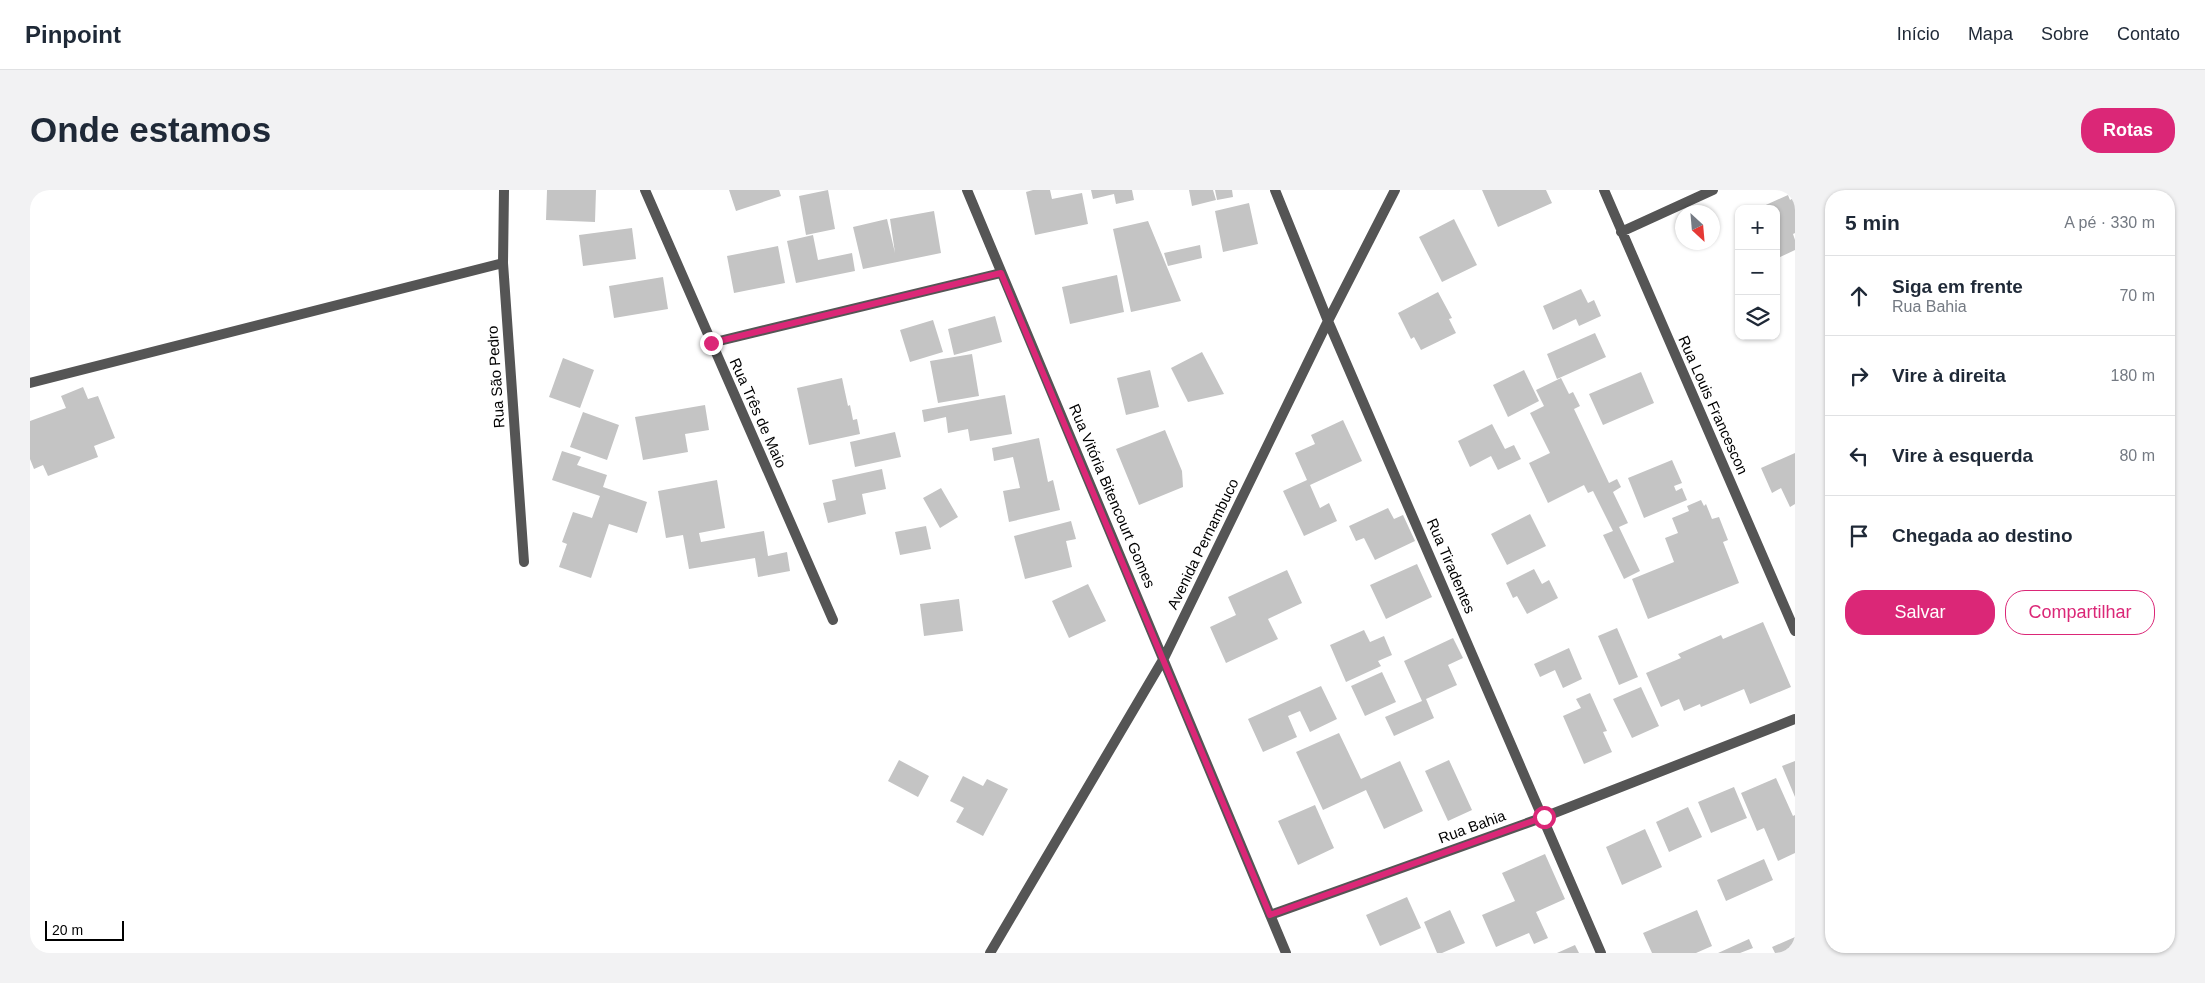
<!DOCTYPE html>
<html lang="pt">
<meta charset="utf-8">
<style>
body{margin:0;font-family:Arial,sans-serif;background:#f2f2f3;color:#1f2937}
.controls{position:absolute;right:15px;top:15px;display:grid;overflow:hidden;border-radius:10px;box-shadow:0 1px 4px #0004}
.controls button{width:45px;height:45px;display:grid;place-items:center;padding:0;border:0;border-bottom:1px solid #e0e1e3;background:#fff;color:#1f2937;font:25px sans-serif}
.compass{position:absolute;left:1645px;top:15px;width:45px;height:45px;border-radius:50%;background:#fff;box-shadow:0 1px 4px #0004;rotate:154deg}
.scale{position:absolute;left:15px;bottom:12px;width:79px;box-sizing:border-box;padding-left:5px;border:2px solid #000;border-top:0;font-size:14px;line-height:18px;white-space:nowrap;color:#000;-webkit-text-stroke:4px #fff;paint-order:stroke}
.stop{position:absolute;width:15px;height:15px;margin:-11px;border:4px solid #db2777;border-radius:50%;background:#fff}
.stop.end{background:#db2777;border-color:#fff;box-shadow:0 1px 5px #0008}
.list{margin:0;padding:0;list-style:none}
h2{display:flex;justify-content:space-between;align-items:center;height:65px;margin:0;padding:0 20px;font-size:21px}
h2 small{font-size:16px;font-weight:400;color:#747a83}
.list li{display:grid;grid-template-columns:32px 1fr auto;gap:15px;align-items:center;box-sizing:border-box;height:80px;padding:0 20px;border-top:1px solid #e0e1e3}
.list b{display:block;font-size:19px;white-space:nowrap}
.list p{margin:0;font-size:16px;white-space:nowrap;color:#747a83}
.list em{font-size:16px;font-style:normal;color:#747a83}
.actions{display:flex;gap:10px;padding:15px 20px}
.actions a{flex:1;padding:11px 0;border:1px solid #db2777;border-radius:20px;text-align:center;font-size:18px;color:#db2777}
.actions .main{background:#db2777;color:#fff}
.icon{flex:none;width:28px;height:28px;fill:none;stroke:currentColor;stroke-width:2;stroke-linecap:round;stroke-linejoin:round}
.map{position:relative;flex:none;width:1765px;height:763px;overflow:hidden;border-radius:20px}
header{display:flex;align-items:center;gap:30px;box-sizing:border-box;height:70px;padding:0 25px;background:#fff;border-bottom:1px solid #e0e1e3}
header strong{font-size:24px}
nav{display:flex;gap:28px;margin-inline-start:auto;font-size:18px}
.intro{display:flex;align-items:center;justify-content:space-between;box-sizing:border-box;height:120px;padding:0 30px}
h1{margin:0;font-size:35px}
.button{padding:12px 22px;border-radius:20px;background:#db2777;color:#fff;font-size:18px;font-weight:700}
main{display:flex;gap:30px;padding:0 30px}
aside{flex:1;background:#fff;border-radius:20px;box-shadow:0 1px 4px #0004}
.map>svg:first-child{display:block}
.building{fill:#c4c4c4}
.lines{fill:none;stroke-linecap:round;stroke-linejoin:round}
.street{stroke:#555;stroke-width:10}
.route{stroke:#db2777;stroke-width:6}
.labels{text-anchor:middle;stroke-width:4.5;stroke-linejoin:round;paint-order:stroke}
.street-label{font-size:15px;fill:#000;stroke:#fff}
</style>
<header>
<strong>Pinpoint</strong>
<nav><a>Início</a><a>Mapa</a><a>Sobre</a><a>Contato</a></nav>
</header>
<div class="intro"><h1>Onde estamos</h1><a class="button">Rotas</a></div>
<main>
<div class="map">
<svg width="1765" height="763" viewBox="0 0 1765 763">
<rect width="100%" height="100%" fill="#fff"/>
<path class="building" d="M 517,0 L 566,0 L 565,32 L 516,30 Z
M 699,0 L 749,0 L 751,6 L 706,21 Z
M 798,0 L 805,39 L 776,45 L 769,6 Z
M 1003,0 L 1020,0 L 1022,9 L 1052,3 L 1058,34 L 1005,45 L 996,2 Z
M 1061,0 L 1102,0 L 1104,10 L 1086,14 L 1084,4 L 1063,9 Z
M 1159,0 L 1183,0 L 1186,10 L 1162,16 Z
M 1185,0 L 1202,0 L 1203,7 L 1187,10 Z
M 1452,0 L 1516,0 L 1522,13 L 1468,37 Z
M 1758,5 L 1760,10 L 1765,7 L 1765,43 L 1763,44 L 1765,50 L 1765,60 L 1746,69 L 1746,19 L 1727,19 Z
M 1219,13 L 1228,54 L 1193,62 L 1185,21 Z
M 904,21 L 911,63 L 833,79 L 823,37 L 857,29 L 865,63 L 860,29 Z
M 1424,29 L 1447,75 L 1412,92 L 1389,47 Z
M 1118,31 L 1151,111 L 1101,122 L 1083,39 Z
M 602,38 L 606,69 L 553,76 L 549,45 Z
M 783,45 L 788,70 L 822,63 L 825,81 L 766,93 L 757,51 Z
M 1170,55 L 1172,68 L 1138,76 L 1134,63 Z
M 748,56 L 755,93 L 704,103 L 697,66 Z
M 1087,85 L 1094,122 L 1040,134 L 1032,97 Z
M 633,87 L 638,119 L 584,128 L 579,96 Z
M 1551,99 L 1558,113 L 1564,110 L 1571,126 L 1549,136 L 1546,129 L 1523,140 L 1513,116 Z
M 1408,102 L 1422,128 L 1419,129 L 1426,143 L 1391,160 L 1384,147 L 1381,149 L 1368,123 Z
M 965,126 L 972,152 L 924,165 L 918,139 Z
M 903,130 L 913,162 L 880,172 L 870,140 Z
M 1565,143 L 1576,167 L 1527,189 L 1517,164 Z
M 1172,162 L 1194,204 L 1158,212 L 1141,178 Z
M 942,164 L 949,206 L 908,213 L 900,171 Z
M 533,168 L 564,180 L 550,218 L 519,207 Z
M 1120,180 L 1129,217 L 1096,225 L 1087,188 Z
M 1494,180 L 1509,211 L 1478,227 L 1463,195 Z
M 1611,182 L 1624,213 L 1573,235 L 1559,204 Z
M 812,188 L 818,216 L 820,215 L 823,230 L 827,229 L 830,244 L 779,255 L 767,198 Z
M 1531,188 L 1539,204 L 1543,202 L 1550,216 L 1544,219 L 1579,293 L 1587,289 L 1591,297 L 1583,302 L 1598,333 L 1589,337 L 1610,381 L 1594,389 L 1573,345 L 1583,341 L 1563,301 L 1558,303 L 1554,295 L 1518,313 L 1499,273 L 1520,263 L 1500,223 L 1514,216 L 1506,200 Z
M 53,197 L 58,209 L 68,206 L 85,248 L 64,256 L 68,267 L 18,286 L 13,275 L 4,279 L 0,269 L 0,231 L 36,218 L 31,206 Z
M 975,205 L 982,244 L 940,251 L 938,239 L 918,243 L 916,227 L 894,232 L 892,220 Z
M 675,215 L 679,240 L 655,244 L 658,262 L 613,270 L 605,227 Z
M 553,222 L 589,235 L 577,270 L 540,257 Z
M 1313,230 L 1332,271 L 1280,295 L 1290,318 L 1299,313 L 1307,331 L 1274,346 L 1253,301 L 1277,290 L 1265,263 L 1285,254 L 1281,245 Z
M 1462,234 L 1475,259 L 1484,255 L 1491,269 L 1468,280 L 1461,266 L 1440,277 L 1428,251 Z
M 1135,240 L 1152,281 L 1153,297 L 1109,315 L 1086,259 Z
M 865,242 L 871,267 L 825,277 L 820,252 Z
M 1009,248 L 1018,292 L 1023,290 L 1030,320 L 979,332 L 973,301 L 990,298 L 983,267 L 964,271 L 962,258 Z
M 532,261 L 551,267 L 547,275 L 577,285 L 573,297 L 617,312 L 607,343 L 579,334 L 561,388 L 529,377 L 537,354 L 532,352 L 543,322 L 562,328 L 570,306 L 522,290 Z
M 1765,263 L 1765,314 L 1760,317 L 1751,298 L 1742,303 L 1731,278 Z
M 1642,270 L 1652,293 L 1644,296 L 1646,301 L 1652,298 L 1657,310 L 1614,328 L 1598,288 Z
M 852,279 L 856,299 L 832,304 L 836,324 L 798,333 L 793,313 L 806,310 L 802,290 Z
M 687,290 L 695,338 L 669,343 L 671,352 L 734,341 L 738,366 L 757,362 L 760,381 L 728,387 L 725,368 L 659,379 L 653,345 L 636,348 L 628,301 Z
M 911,298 L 928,327 L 910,338 L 893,308 Z
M 1671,310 L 1674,316 L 1676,314 L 1682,329 L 1689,327 L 1698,350 L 1693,352 L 1709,393 L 1618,429 L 1602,389 L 1644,372 L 1635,348 L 1648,343 L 1642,328 L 1659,321 L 1657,316 Z
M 1358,318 L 1364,329 L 1373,325 L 1385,351 L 1345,370 L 1334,348 L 1326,351 L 1319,336 Z
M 1500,324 L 1516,356 L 1477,375 L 1461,344 Z
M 1041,331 L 1046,349 L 1036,351 L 1042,377 L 995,389 L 984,346 Z
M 896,336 L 901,359 L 870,365 L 865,342 Z
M 1387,374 L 1402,407 L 1356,429 L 1340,395 Z
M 1504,379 L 1512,394 L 1519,390 L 1528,408 L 1497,424 L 1487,406 L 1483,408 L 1476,393 Z
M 1257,380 L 1272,413 L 1238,429 L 1248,449 L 1196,473 L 1180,437 L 1206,425 L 1198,407 Z
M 1058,394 L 1076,431 L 1039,448 L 1022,411 Z
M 929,409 L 933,441 L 894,446 L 890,414 Z
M 1733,432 L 1761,497 L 1720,514 L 1714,499 L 1671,517 L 1670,514 L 1654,521 L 1649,509 L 1631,517 L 1616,483 L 1651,468 L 1648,464 L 1691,445 L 1693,449 Z
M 1587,438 L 1608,487 L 1589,495 L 1568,446 Z
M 1334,440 L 1340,452 L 1354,446 L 1362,465 L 1348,471 L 1351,476 L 1316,492 L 1300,455 Z
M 1423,448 L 1433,468 L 1418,475 L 1427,495 L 1396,509 L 1404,528 L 1364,546 L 1355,527 L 1392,511 L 1374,471 Z
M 1539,458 L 1552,489 L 1533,498 L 1525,480 L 1510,487 L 1504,474 Z
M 1352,482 L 1366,512 L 1335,526 L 1321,496 Z
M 1291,496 L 1307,529 L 1280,542 L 1270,521 L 1258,526 L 1267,547 L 1233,562 L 1218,529 Z
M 1611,497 L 1629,536 L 1602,548 L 1583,509 Z
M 1560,503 L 1577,541 L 1573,542 L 1582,562 L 1554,574 L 1533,526 L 1551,518 L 1546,509 Z
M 1309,543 L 1331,589 L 1370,571 L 1393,621 L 1354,639 L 1336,600 L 1293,620 L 1266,562 Z
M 869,570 L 899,586 L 888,607 L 858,591 Z
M 1419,570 L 1442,620 L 1418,631 L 1395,581 Z
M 1765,571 L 1765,607 L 1752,576 Z
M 933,586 L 953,596 L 957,589 L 978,599 L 953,646 L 926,632 L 934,618 L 920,611 Z
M 1746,588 L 1763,626 L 1765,625 L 1765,663 L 1748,671 L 1734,638 L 1727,641 L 1711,603 Z
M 1704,597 L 1717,628 L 1681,643 L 1668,612 Z
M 1285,615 L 1304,658 L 1268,675 L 1248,631 Z
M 1658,617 L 1672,647 L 1639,662 L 1626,632 Z
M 1615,639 L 1632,677 L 1592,695 L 1576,657 Z
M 1515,664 L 1535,709 L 1506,722 L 1518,748 L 1504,754 L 1499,743 L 1466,757 L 1452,725 L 1485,711 L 1472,683 Z
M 1734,669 L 1743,690 L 1696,711 L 1687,690 Z
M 1377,707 L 1391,738 L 1350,756 L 1336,725 Z
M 1420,720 L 1435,753 L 1412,763 L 1407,763 L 1394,732 Z
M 1667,720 L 1682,756 L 1666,763 L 1622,763 L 1613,743 Z
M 1765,747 L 1765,763 L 1745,763 L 1742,757 Z
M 1719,749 L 1723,758 L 1710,763 L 1688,763 Z
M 1545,755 L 1549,763 L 1527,763 Z"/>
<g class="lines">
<path class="street" d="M 474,0 L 473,73 L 494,372
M 615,0 L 803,430
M 937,0 L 1256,763
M 1245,0 L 1298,131 L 1571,763
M 1574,0 L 1765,441
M 1591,42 L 1683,0
M 681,153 L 971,83
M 0,193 L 473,73
M 1240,725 L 1514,627 L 1765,529
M 960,763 L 1134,468 L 1298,131 L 1365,0"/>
</g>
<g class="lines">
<path class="route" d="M 681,153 L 971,83 L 1240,725 L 1514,627"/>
</g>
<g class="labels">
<g class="street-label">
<text transform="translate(466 187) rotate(-94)" y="5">Rua São Pedro</text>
<text transform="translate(1683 215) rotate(66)" y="5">Rua Louis Francescon</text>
<text transform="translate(728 223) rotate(66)" y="5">Rua Três de Maio</text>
<text transform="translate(1082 306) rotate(67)" y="5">Rua Vitória Bitencourt Gomes</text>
<text transform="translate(1173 354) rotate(-64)" y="5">Avenida Pernambuco</text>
<text transform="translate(1421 376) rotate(67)" y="5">Rua Tiradentes</text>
<text transform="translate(1442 637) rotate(-20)" y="5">Rua Bahia</text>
</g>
</g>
</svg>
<div class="controls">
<button>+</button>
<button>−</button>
<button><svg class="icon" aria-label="layers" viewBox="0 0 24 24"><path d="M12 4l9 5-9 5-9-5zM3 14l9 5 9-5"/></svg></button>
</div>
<svg class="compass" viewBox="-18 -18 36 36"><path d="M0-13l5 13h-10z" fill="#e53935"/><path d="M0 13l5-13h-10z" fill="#747a83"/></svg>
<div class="scale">20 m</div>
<div class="stop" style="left:1514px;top:627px"></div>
<div class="stop end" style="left:681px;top:153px"></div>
</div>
<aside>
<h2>5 min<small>A pé · 330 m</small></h2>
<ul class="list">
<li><svg class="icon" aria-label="ahead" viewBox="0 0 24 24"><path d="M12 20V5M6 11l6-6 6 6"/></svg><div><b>Siga em frente</b><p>Rua Bahia</p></div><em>70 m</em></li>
<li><svg class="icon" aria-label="right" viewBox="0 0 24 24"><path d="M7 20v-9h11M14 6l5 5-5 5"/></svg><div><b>Vire à direita</b></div><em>180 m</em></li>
<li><svg class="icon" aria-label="left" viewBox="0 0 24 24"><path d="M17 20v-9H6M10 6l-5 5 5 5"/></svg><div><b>Vire à esquerda</b></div><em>80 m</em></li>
<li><svg class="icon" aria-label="arrive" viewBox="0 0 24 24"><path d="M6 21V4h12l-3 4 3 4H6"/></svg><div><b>Chegada ao destino</b></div></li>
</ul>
<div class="actions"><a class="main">Salvar</a><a>Compartilhar</a></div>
</aside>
</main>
